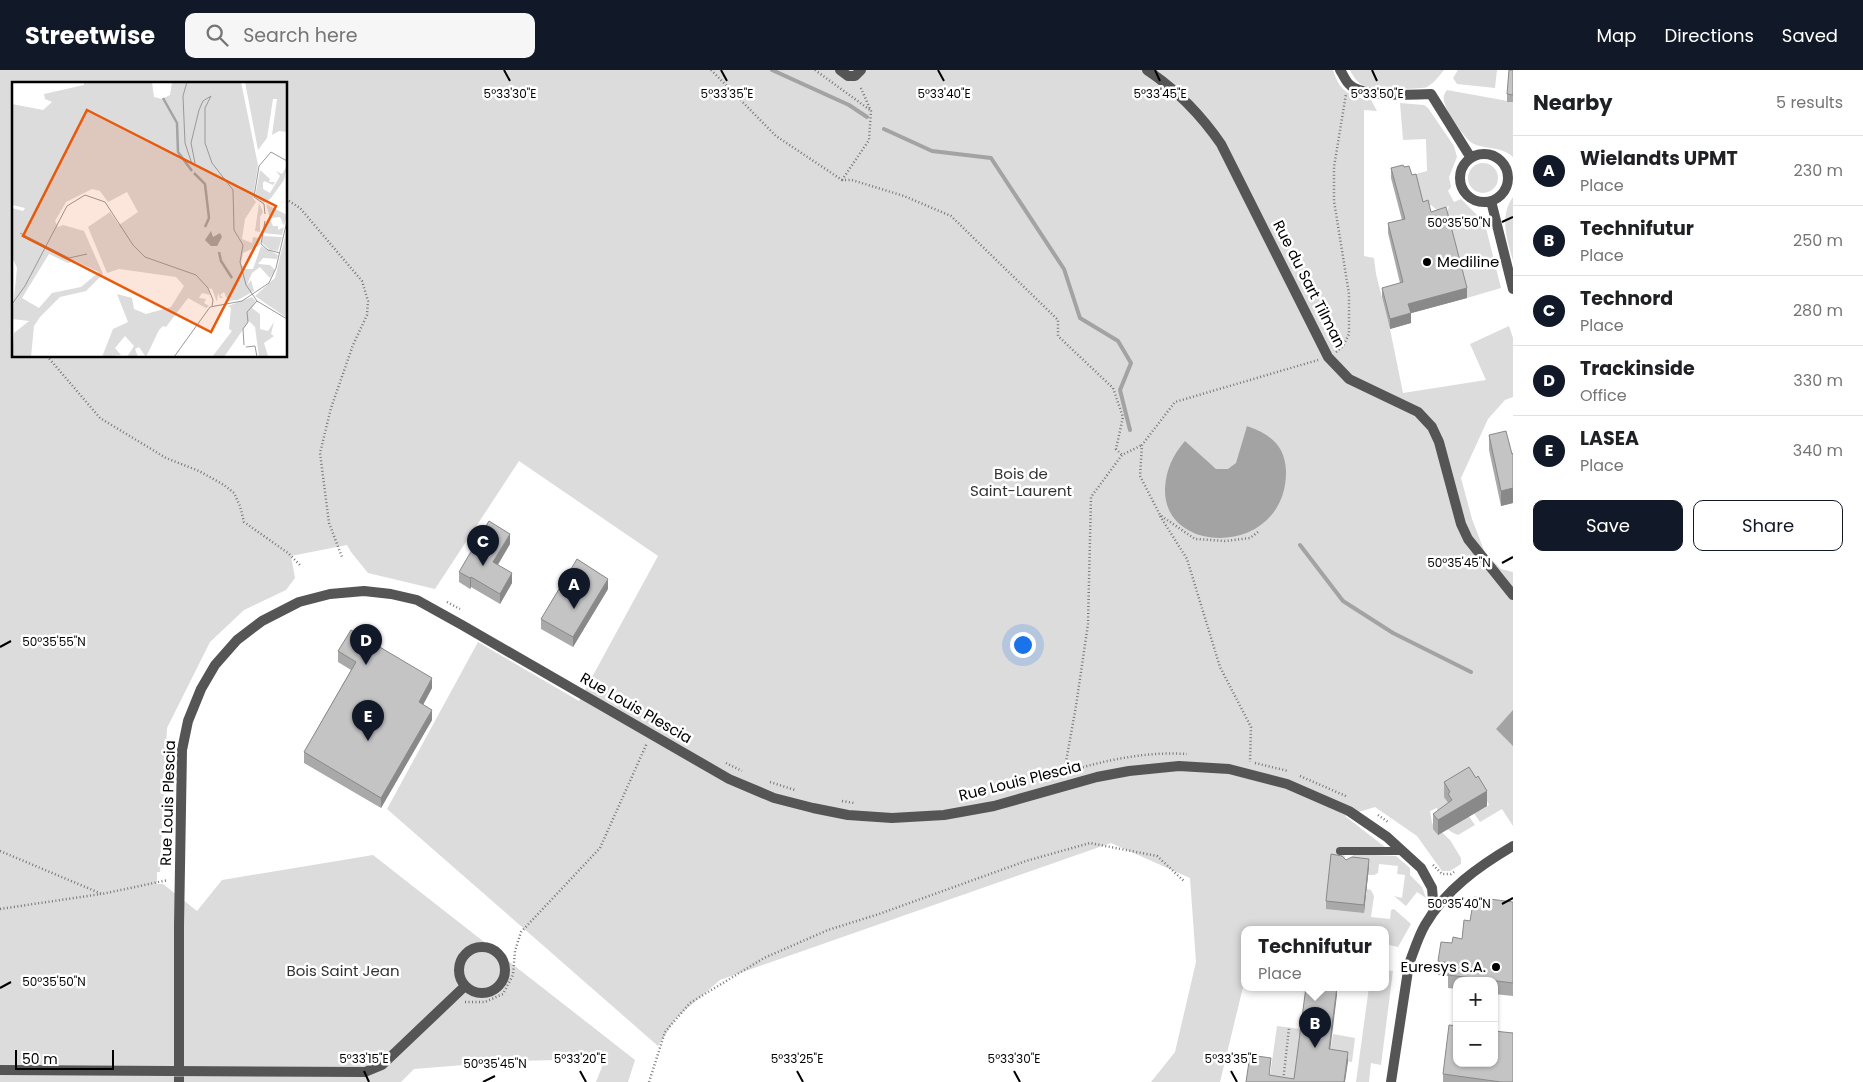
<!DOCTYPE html>
<meta charset="utf-8">
<style>
body{margin:0;font-family:Poppins,sans-serif;background:#f6f6f6;color:#202124}
.controls{position:absolute;right:15px;bottom:15px;display:grid;overflow:hidden;border-radius:10px;box-shadow:0 1px 4px #0004}
.controls button{width:45px;height:45px;display:grid;place-items:center;padding:0;border:0;border-bottom:1px solid #e0e0e0;background:#fff;color:#202124;font:25px sans-serif}
.scale{position:absolute;left:15px;bottom:12px;width:99px;box-sizing:border-box;padding-left:5px;border:2px solid #000;border-top:0;font-size:14px;line-height:18px;white-space:nowrap;color:#000;-webkit-text-stroke:4px #fff;paint-order:stroke}
.you{position:absolute;left:1022px;top:574px;width:18px;height:18px;margin:-12px;border:4px solid #fff;border-radius:50%;background:#1a73e8;box-shadow:0 0 0 8px #1a73e833}
.badge{display:grid;place-items:center;width:32px;height:32px;border-radius:50%;background:#111827;color:#fff;font-size:16px;font-weight:700}
.pin{position:absolute;translate:-50% -41px;filter:drop-shadow(0 1px 2px #0008)}
.pin::after{content:'';position:absolute;top:26px;width:18px;height:15px;background:inherit;clip-path:polygon(0 0,100% 0,50% 100%)}
.popup{position:absolute;left:1241px;top:856px;width:148px;height:65px;box-sizing:border-box;display:grid;place-content:center;border-radius:10px;background:#fff;filter:drop-shadow(0 1px 4px #0005);font-size:16px;white-space:nowrap;color:#757577}
.popup b{font-size:19px;color:#202124}
.popup::after{content:'';position:absolute;left:50%;top:100%;margin-left:-10px;border:10px solid transparent;border-top-color:#fff}
.list{margin:0;padding:0;list-style:none}
h2{display:flex;justify-content:space-between;align-items:center;height:65px;margin:0;padding:0 20px;font-size:21px}
h2 small{font-size:16px;font-weight:400;color:#757577}
.list li{display:grid;grid-template-columns:32px 1fr auto;gap:15px;align-items:center;box-sizing:border-box;height:70px;padding:0 20px;border-top:1px solid #e0e0e0}
.list b{display:block;font-size:19px;white-space:nowrap}
.list p{margin:0;font-size:16px;white-space:nowrap;color:#757577}
.list em{font-size:16px;font-style:normal;color:#757577}
.actions{display:flex;gap:10px;padding:15px 20px}
.actions a{flex:1;padding:11px 0;border:1px solid #111827;border-radius:10px;text-align:center;font-size:18px;color:#111827}
.actions .main{background:#111827;color:#fff}
.icon{flex:none;width:28px;height:28px;fill:none;stroke:currentColor;stroke-width:2;stroke-linecap:round;stroke-linejoin:round}
.map{position:relative;flex:none;width:1513px;height:1012px;overflow:hidden}
header{display:flex;align-items:center;gap:30px;box-sizing:border-box;height:70px;padding:0 25px;background:#111827;color:#fff}
header strong{font-size:24px}
nav{display:flex;gap:28px;margin-inline-start:auto;font-size:18px}
.search{width:350px;height:45px;background:#f6f6f6;display:flex;align-items:center;gap:12px;box-sizing:border-box;padding:0 18px;border-radius:10px;color:#757577;font-size:19px}
main{display:flex}
aside{flex:1;background:#fff}
.map>svg:first-child{display:block}
.green{fill:#dcdcdc;fill-rule:evenodd}
.water{fill:#a3a3a3}
.lines{fill:none;stroke-linecap:round;stroke-linejoin:round}
.stream{stroke:#a3a3a3;stroke-width:4}
.path{stroke:#777;stroke-width:2.5;stroke-dasharray:1 2.5;stroke-linecap:butt}
.service{stroke:#555;stroke-width:8}
.minor{stroke:#555;stroke-width:10}
.tertiary{stroke:#555;stroke-width:10}
.wall{fill:#a9a9a9}
.shaded-wall{fill:#898989}
.building{fill:#c4c4c4;stroke:#898989}
.ticks{fill:none;stroke:#000;stroke-width:2}
.poi-dot{fill:#000;stroke:#fff;stroke-width:2}
.labels{text-anchor:middle;stroke-width:5;stroke-linejoin:round;paint-order:stroke}
.poi-label{font-size:15px;fill:#000;stroke:#fff;text-anchor:start}
.street-label{font-size:15px;fill:#000;stroke:#fff}
.park-label{font-size:15px;fill:#333;stroke:#fff}
.inset-river{fill:none;stroke:#a3a3a3;stroke-width:2.5}
.inset-road{fill:none;stroke:#999;stroke-width:1}
.view{fill:#e8590c;fill-opacity:0.15;stroke:#e8590c;stroke-width:2.5}
.inset-edge{fill:none;stroke:#000;stroke-width:2.5}
.ticks-label{font-size:12px;text-anchor:middle;fill:#000;stroke:#fff;stroke-width:5;stroke-linejoin:round;paint-order:stroke}
</style>
<header>
<strong>Streetwise</strong>
<div class="search"><svg class="icon" aria-label="search" viewBox="0 0 24 24"><circle cx="10" cy="10" r="6"/><path d="M15 15l6 6"/></svg>Search here</div>
<nav><a>Map</a><a>Directions</a><a>Saved</a></nav>
</header>
<main>
<div class="map">
<svg width="1513" height="1012" viewBox="0 0 1513 1012">
<rect width="100%" height="100%" fill="#fff"/>
<path class="green" d="M 0,0 L 1333,0 C 1340,22 1349,26 1371,30 L 1377,41 L 1364,40 L 1364,186 L 1374,188 L 1376,204 L 1390,259 L 1403,323 L 1486,310 L 1470,274 L 1509,256 L 1513,268 L 1513,327 L 1505,330 L 1488,349 L 1461,408 L 1472,449 L 1485,483 L 1501,499 L 1513,502 L 1513,756 L 1502,739 L 1480,752 L 1473,742 L 1480,740 L 1489,735 L 1485,727 L 1445,728 L 1450,737 L 1454,755 L 1468,745 L 1475,755 L 1458,765 C 1445,760 1439,752 1437,738 L 1430,741 L 1432,753 L 1450,770 L 1461,788 L 1461,794 L 1450,801 L 1442,801 L 1417,766 L 1375,737 L 1345,746 L 1385,777 L 1338,777 L 1337,783 L 1342,784 L 1345,786 L 1344,794 L 1364,843 L 1367,819 L 1371,820 L 1374,826 L 1371,847 L 1390,849 L 1391,840 L 1394,839 L 1411,854 L 1398,877 L 1385,874 L 1385,859 L 1245,859 L 1245,909 L 1220,1012 L 1151,1012 L 1175,982 L 1196,892 L 1190,808 L 1111,773 L 720,910 L 676,948 L 658,976 L 387,739 L 478,572 L 579,631 L 658,486 L 519,391 L 435,519 L 368,503 L 351,482 L 347,475 L 291,486 L 295,508 L 286,520 L 244,540 L 210,572 L 167,658 L 160,802 L 157,802 L 157,814 L 163,814 L 197,841 L 222,810 L 373,785 L 635,990 L 628,1012 L 596,1012 L 605,989 L 512,991 L 414,999 L 401,1012 L 0,1012 ZM 14,14 L 286,14 L 286,286 L 14,286 Z
M 1350,0 L 1444,0 C 1439,6 1434,13 1427,17 C 1420,20 1369,19 1362,15 C 1356,11 1353,6 1350,0 Z
M 1458,0 L 1497,0 L 1495,18 L 1457,14 L 1453,8 Z
M 1447,20 L 1513,32 L 1513,87 C 1502,76 1485,80 1472,73 C 1464,68 1445,40 1444,31 C 1443,26 1444,24 1447,20 Z
M 1400,33 L 1424,35 L 1428,38 L 1454,76 L 1457,87 L 1449,107 L 1451,117 L 1448,121 L 1454,132 L 1461,129 L 1479,147 L 1486,158 L 1501,218 L 1467,228 L 1446,147 L 1449,136 L 1437,140 L 1431,135 L 1421,137 L 1409,106 L 1427,101 L 1426,69 L 1403,70 Z
M1468 108a15 15 0 1 1 30 0a15 15 0 1 1-30 0Z
M 1513,127 L 1513,191 C 1507,170 1499,146 1513,127 Z
M 1354,784 L 1396,786 L 1410,798 L 1410,805 L 1422,817 L 1426,828 L 1417,822 L 1406,836 L 1394,826 L 1402,828 L 1405,805 L 1397,804 L 1398,796 L 1379,794 L 1378,803 L 1374,805 L 1368,805 L 1369,797 L 1350,789 Z
M 1385,900 L 1393,901 L 1381,995 L 1371,993 L 1369,1012 L 1356,1012 L 1369,917 L 1385,917 Z
M 1277,956 L 1301,959 L 1295,1012 L 1269,1012 Z
M 1333,964 L 1355,968 L 1352,992 L 1329,989 Z"/>
<path class="water" d="M 1247,356 C 1270,364 1285,375 1286,401 C 1287,487 1163,487 1165,419 C 1166,399 1173,385 1185,371 L 1216,399 L 1228,399 L 1236,393 Z
M 1513,640 L 1513,676 L 1496,659 Z"/>
<g class="lines">
<path class="stream" d="M 772,0 L 849,35 L 867,47
M 884,59 L 932,81 L 991,88 L 1064,199 L 1080,248 L 1118,271 L 1131,293 L 1120,320 L 1130,360
M 1300,475 L 1343,531 L 1393,563 L 1471,602"/>
<path class="path" d="M 711,0 L 776,66 L 842,110 L 852,110 L 904,126 L 951,146 L 1058,250 L 1058,266 L 1113,318 L 1123,347 L 1116,379 L 1122,385
M 815,0 L 870,40
M 842,110 L 869,70 L 871,41 L 860,16
M 286,129 L 300,138 L 362,211 L 368,231 L 367,245 L 353,275 L 331,338 L 320,383 L 329,453 L 342,487
M 1336,282 L 1343,276 L 1349,264 L 1349,224 L 1334,131 L 1334,97 L 1346,24
M 47,286 L 100,348 L 166,388 L 199,401 L 224,415 L 234,423 L 240,436 L 244,452 L 288,483 L 301,496
M 1160,446 L 1187,489 L 1220,597 L 1251,657 L 1250,692
M 1258,462 L 1250,468 L 1226,471 L 1195,469 L 1160,445 L 1140,406 L 1142,375 L 1175,332 L 1318,290
M 447,532 L 460,539
M 726,693 L 742,701
M 1255,693 L 1288,701
M 1064,703 L 1076,636 L 1088,554 L 1091,427 L 1122,385 L 1142,375
M 1056,705 C 1098,692 1142,681 1187,684
M 1300,706 L 1348,727
M 770,712 L 795,720
M 842,731 L 854,733
M 1378,745 L 1388,752
M 0,781 L 102,824 L 168,810
M 1433,795 L 1442,804 L 1451,804 L 1454,802
M 0,839 L 101,824
M 465,932 L 485,932 L 503,924 L 513,905 L 515,881 L 521,862 L 600,778 L 647,673
M 649,1012 L 665,962 L 690,933 L 764,888 L 828,860 L 879,844 L 1026,791 L 1090,773 L 1157,786 L 1185,812
M 1283,1012 L 1289,958"/>
<path class="service" d="M 1340,781 L 1402,781"/>
<path class="minor" d="M 840,0 L 848,6 L 855,6 L 861,0
M 1147,0 C 1177,20 1201,45 1221,74 L 1328,287 L 1349,309 L 1418,342 L 1432,357 L 1439,372 L 1461,454 L 1468,469 L 1513,525
M 1340,0 C 1343,4 1345,10 1349,14 C 1360,27 1414,25 1431,24 L 1471,88
M1460 108a24 24 0 1 1 48 0a24 24 0 1 1-48 0Z
M 1491,131 L 1513,219
M459 900a23 23 0 1 1 46 0a23 23 0 1 1-46 0Z
M 1409,894 C 1414,881 1418,867 1425,855 C 1445,820 1479,796 1513,776
M 0,1000 L 365,1002 L 382,995 L 465,916
M 179,1012 L 179,855 L 182,680 L 188,651 L 201,619 L 215,595 L 237,570 L 262,551 L 299,532 L 330,524 L 364,521 L 391,524 L 417,530 L 462,555 L 729,709 L 774,728 L 813,738 L 848,745 L 892,748 L 944,745 L 994,736 L 1097,707 L 1129,701 L 1179,696 L 1229,699 L 1287,714 L 1349,741 L 1387,767 L 1421,798 L 1432,818 L 1434,841"/>
<path class="tertiary" d="M 1391,1012 L 1409,894"/>
</g>
<path class="wall" d="M 1513,0 L 1513,32 L 1507,32 L 1507,24 Z
M 1404,97 L 1412,105 L 1423,132 L 1431,142 L 1467,228 L 1411,243 L 1411,253 L 1390,259 L 1382,227 L 1382,218 L 1400,213 L 1388,163 L 1388,153 L 1402,150 L 1391,108 L 1391,98 Z
M 1489,365 L 1512,384 L 1513,383 L 1513,433 L 1501,436 L 1489,380 Z
M 510,474 L 498,495 L 512,513 L 500,534 L 471,517 L 470,519 L 459,512 L 459,502 Z
M 608,519 L 573,577 L 541,559 L 541,549 Z
M 338,581 L 432,618 L 423,635 L 432,650 L 381,738 L 304,693 L 304,682 L 351,600 L 338,592 Z
M 1444,712 L 1487,736 L 1438,765 L 1433,759 L 1433,744 L 1448,733 L 1444,727 Z
M 1346,790 L 1369,796 L 1364,843 L 1326,839 L 1326,831 Z
M 1513,832 L 1513,926 L 1494,924 L 1494,911 L 1457,911 L 1457,919 L 1448,918 L 1448,906 L 1438,905 L 1438,891 L 1452,873 L 1462,869 L 1470,851 Z
M 1443,1004 L 1513,1012 L 1443,1012 Z"/>
<path class="shaded-wall" d="M 1467,218 L 1467,228 L 1408,244 L 1408,234 Z
M 1411,243 L 1411,253 L 1390,259 L 1390,249 Z
M 1513,418 L 1513,433 L 1501,436 L 1501,421 Z
M 510,464 L 510,474 L 493,502 L 493,492 Z
M 512,503 L 512,513 L 500,534 L 500,524 Z
M 471,507 L 471,517 L 470,519 L 470,508 Z
M 608,509 L 608,519 L 573,577 L 573,567 Z
M 432,608 L 432,618 L 419,642 L 419,632 Z
M 432,640 L 432,650 L 381,738 L 381,728 Z
M 1487,721 L 1487,736 L 1438,765 L 1438,750 Z
M 1369,789 L 1369,796 L 1364,843 L 1364,835 Z
M 1337,917 L 1337,925 L 1329,989 L 1329,979 Z
M 1348,982 L 1348,992 L 1345,1012 L 1344,1012 Z"/>
<path class="building" d="M 1509,0 L 1513,0 L 1513,25 L 1507,24 Z
M 1403,95 L 1404,97 L 1409,96 L 1412,105 L 1416,104 L 1423,132 L 1428,130 L 1431,142 L 1446,137 L 1467,218 L 1408,234 L 1411,243 L 1390,249 L 1382,218 L 1403,212 L 1388,153 L 1405,149 L 1391,98 Z
M 1506,361 L 1512,384 L 1513,383 L 1513,418 L 1501,421 L 1489,365 Z
M 489,451 L 510,464 L 493,492 L 512,503 L 500,524 L 471,507 L 470,508 L 459,502 Z
M 577,489 L 608,509 L 573,567 L 541,549 Z
M 351,560 L 432,608 L 419,632 L 432,640 L 381,728 L 304,682 L 356,592 L 338,581 Z
M 1469,697 L 1476,708 L 1478,706 L 1487,721 L 1438,750 L 1433,744 L 1452,730 L 1448,724 L 1450,722 L 1444,712 Z
M 1331,784 L 1342,786 L 1346,790 L 1352,787 L 1369,789 L 1364,835 L 1326,831 Z
M 1474,827 L 1513,832 L 1513,913 L 1448,905 L 1449,893 L 1438,891 L 1441,872 L 1452,873 L 1453,867 L 1462,869 L 1464,850 L 1470,851 Z
M 1306,917 L 1337,917 L 1329,979 L 1348,982 L 1344,1012 L 1246,1012 L 1250,985 L 1271,988 L 1269,1005 L 1294,1009 Z
M 1449,955 L 1457,956 L 1457,993 L 1494,993 L 1494,961 L 1513,963 L 1513,1012 L 1501,1012 L 1443,1004 Z"/>
<path class="ticks" d="M 504,0 L 510,11M 721,0 L 727,11M 938,0 L 944,11M 1155,0 L 1160,11M 1372,0 L 1377,11M 1502,152 L 1513,147M 1502,493 L 1513,487M 0,577 L 11,571M 1502,834 L 1513,828M 0,918 L 11,912M 364,1001 L 369,1012M 580,1001 L 586,1012M 797,1001 L 803,1012M 1014,1001 L 1020,1012M 1231,1001 L 1237,1012M 483,1012 L 495,1006"/>
<g class="poi-dot">
<circle cx="1427" cy="192" r="5"/>
<circle cx="1496" cy="897" r="5"/>
</g>
<g class="labels">
<g class="poi-label">
<text x="1437" y="197">Mediline</text>
<text x="1486" y="902" text-anchor="end">Euresys S.A.</text>
</g>
<g class="street-label">
<text transform="translate(1309 214) rotate(63)" y="5">Rue du Sart Tilman</text>
<text transform="translate(636 638) rotate(30)" y="5">Rue Louis Plescia</text>
<text transform="translate(1020 711) rotate(-14)" y="5">Rue Louis Plescia</text>
<text transform="translate(168 733) rotate(-88)" y="5">Rue Louis Plescia</text>
</g>
<g class="park-label">
<text x="1021" y="409">Bois de<tspan x="1021" dy="17">Saint-Laurent</tspan></text>
<text x="343" y="906">Bois Saint Jean</text>
</g>
</g>
<g transform="translate(12 12)">
<rect width="275" height="275" fill="#fff"/>
<path d="M 72,0 L 140,0 L 142,15 L 150,17 L 158,13 L 160,0 L 229,0 L 246,83 L 241,116 L 244,120 L 233,137 L 230,157 L 240,161 L 241,155 L 247,156 L 248,163 L 231,171 L 229,182 L 233,187 L 241,187 L 249,164 L 266,173 L 265,177 L 251,176 L 246,182 L 258,183 L 263,188 L 258,196 L 248,185 L 240,191 L 235,203 L 239,198 L 242,209 L 226,218 L 216,219 L 212,210 L 208,213 L 211,216 L 208,216 L 206,211 L 205,220 L 200,207 L 196,206 L 198,213 L 190,211 L 187,216 L 194,217 L 192,221 L 197,224 L 194,226 L 176,216 L 154,245 L 151,244 L 147,248 L 134,275 L 127,265 L 123,267 L 126,275 L 115,275 L 122,264 L 113,254 L 103,266 L 109,273 L 90,275 L 101,247 L 116,240 L 105,212 L 120,216 L 122,227 L 134,232 L 159,225 L 172,204 L 164,195 L 107,187 L 95,191 L 76,145 L 98,130 L 107,143 L 126,130 L 115,110 L 96,120 L 88,109 L 80,107 L 54,120 L 43,139 L 46,145 L 51,143 L 72,149 L 91,192 L 74,209 L 48,215 L 28,235 L 22,244 L 19,275 L 0,275 L 2,251 L 17,239 L 0,237 L 5,186 L 0,175 L 0,126 L 11,129 L 13,126 L 0,123 L 0,22 L 31,28 L 40,20 L 33,17 L 32,12 L 72,3 ZM 37,172 L 56,181 L 63,179 L 87,190 L 69,205 L 40,211 L 27,226 L 10,216 ZM 233,0 L 275,0 L 275,50 L 267,49 L 260,53 L 265,17 L 261,17 L 255,56 L 246,68 ZM 275,84 L 272,98 L 259,116 L 252,121 L 243,115 L 248,88 L 258,97 L 257,100 L 263,100 L 261,103 L 252,99 L 251,101 L 251,107 L 258,111 L 268,94 L 264,89 L 270,92 ZM 247,121 L 251,130 L 248,135 L 248,150 L 243,149 ZM 254,122 L 275,133 L 272,144 L 268,135 L 258,136 ZM 258,137 L 261,144 L 266,144 L 266,148 L 272,145 L 270,153 L 251,151 ZM 275,146 L 275,236 L 243,214 L 263,196 ZM 250,154 L 270,155 L 266,169 L 258,168 L 250,161 ZM 240,215 L 244,219 L 240,226 L 248,232 L 248,247 L 256,249 L 262,240 L 259,252 L 262,254 L 252,261 L 256,274 L 247,275 L 243,245 L 237,239 L 212,275 L 200,275 L 220,249 L 217,247 L 219,226 L 216,224 Z" fill="#dcdcdc" fill-rule="evenodd"/>
<path d="M 199,149 L 201,155 L 208,151 L 210,155 L 205,164 L 199,164 L 193,158 Z" fill="#a3a3a3"/>
<path class="inset-river" d="M 151,16 L 165,41 L 166,70 L 180,89M 182,91 L 193,102 L 197,136 L 193,145M 207,170 L 209,179 L 220,196"/>
<path class="inset-road" d="M 175,0 L 171,14 L 173,61 L 180,82 L 183,81 L 179,61 L 187,28 L 191,19 L 199,14 L 193,26 L 193,61 L 200,81 L 221,108 L 222,148 L 231,163 L 228,180 L 234,203 L 245,219 L 275,237M 253,132 L 252,122 L 242,115 L 247,84 L 259,70 L 275,79M 253,139 L 249,162 L 256,168 L 268,171M 8,151 L 57,176 L 75,172M 0,222 L 13,204 L 55,124 L 73,113 L 93,120 L 121,163 L 133,175 L 184,193 L 196,206 L 201,218 L 200,224M 232,263 L 231,247 L 236,240 L 235,230 L 245,219M 234,265 L 243,264 L 245,275M 162,275 L 198,225 L 230,219 L 257,201 L 264,186 L 275,139"/>
<path class="view" d="M 75,28 L 264,124 L 199,250 L 11,154 Z"/>
<rect width="275" height="275" class="inset-edge"/>
</g>
<g class="ticks-label">
<text x="510" y="28">5°33'30"E</text>
<text x="727" y="28">5°33'35"E</text>
<text x="944" y="28">5°33'40"E</text>
<text x="1160" y="28">5°33'45"E</text>
<text x="1377" y="28">5°33'50"E</text>
<text x="1459" y="157">50°35'50"N</text>
<text x="1459" y="497">50°35'45"N</text>
<text x="54" y="576">50°35'55"N</text>
<text x="1459" y="838">50°35'40"N</text>
<text x="54" y="916">50°35'50"N</text>
<text x="364" y="993">5°33'15"E</text>
<text x="580" y="993">5°33'20"E</text>
<text x="797" y="993">5°33'25"E</text>
<text x="1014" y="993">5°33'30"E</text>
<text x="1231" y="993">5°33'35"E</text>
<text x="495" y="998">50°35'45"N</text>
</g>
</svg>
<div class="controls">
<button>+</button>
<button>−</button>
</div>
<div class="scale">50 m</div>
<div class="you"></div>
<div class="pin badge" style="left:574px;top:539px">A</div>
<div class="pin badge" style="left:1315px;top:978px">B</div>
<div class="popup"><b>Technifutur</b>Place</div>
<div class="pin badge" style="left:483px;top:496px">C</div>
<div class="pin badge" style="left:366px;top:595px">D</div>
<div class="pin badge" style="left:368px;top:671px">E</div>
</div>
<aside>
<h2>Nearby<small>5 results</small></h2>
<ul class="list">
<li><span class="badge">A</span><div><b>Wielandts UPMT</b><p>Place</p></div><em>230 m</em></li>
<li><span class="badge">B</span><div><b>Technifutur</b><p>Place</p></div><em>250 m</em></li>
<li><span class="badge">C</span><div><b>Technord</b><p>Place</p></div><em>280 m</em></li>
<li><span class="badge">D</span><div><b>Trackinside</b><p>Office</p></div><em>330 m</em></li>
<li><span class="badge">E</span><div><b>LASEA</b><p>Place</p></div><em>340 m</em></li>
</ul>
<div class="actions"><a class="main">Save</a><a>Share</a></div>
</aside>
</main>
